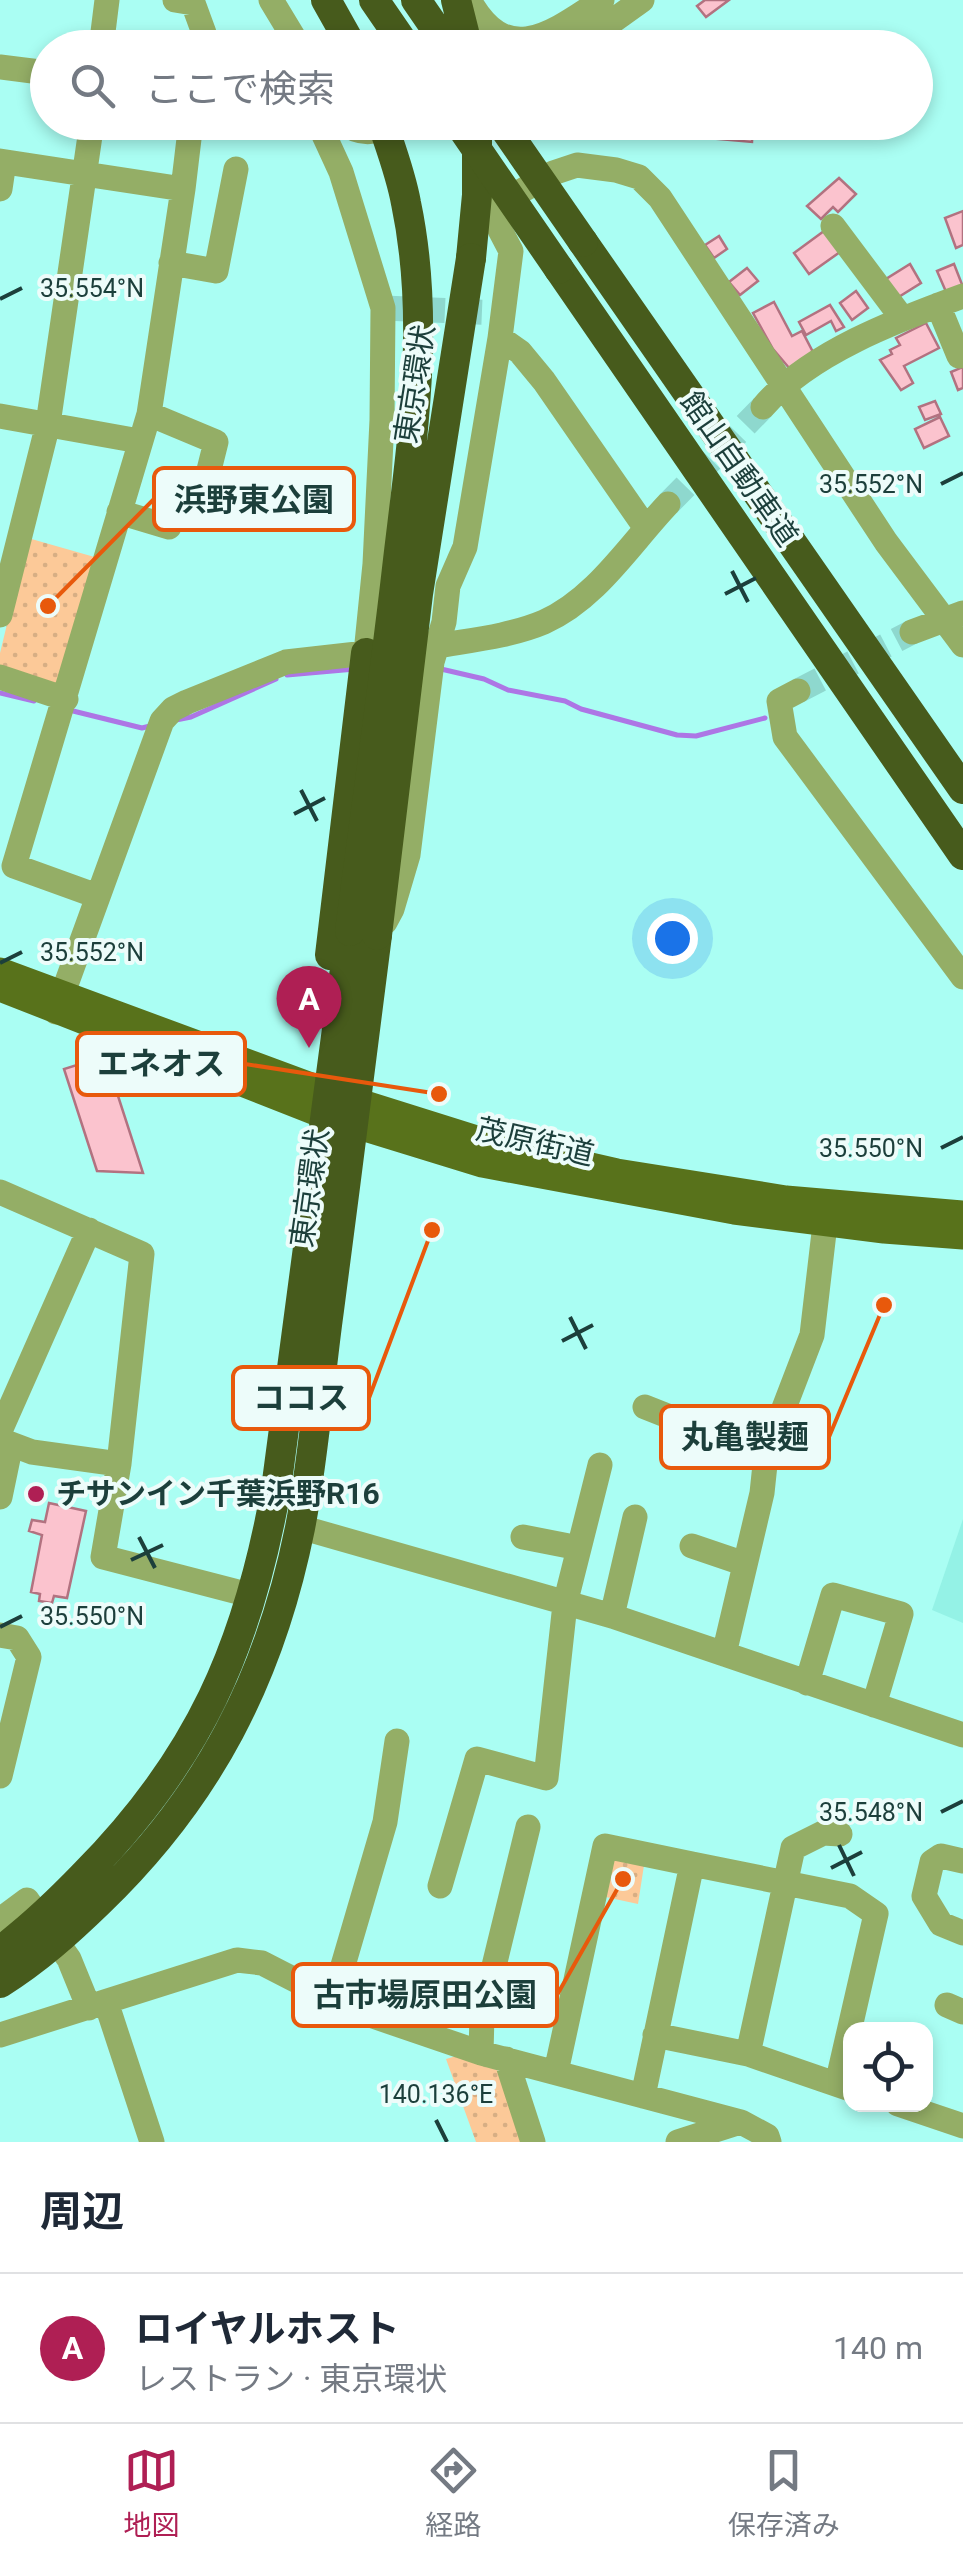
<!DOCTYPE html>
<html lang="ja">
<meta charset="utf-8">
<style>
body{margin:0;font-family:Roboto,"Noto Sans JP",sans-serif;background:#f2f2f3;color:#1f2937}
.controls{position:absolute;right:30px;bottom:30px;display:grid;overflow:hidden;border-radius:20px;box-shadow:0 5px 15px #0003}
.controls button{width:90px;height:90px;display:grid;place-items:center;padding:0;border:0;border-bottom:2px solid #e0e1e3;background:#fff;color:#1f2937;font:50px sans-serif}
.you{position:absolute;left:672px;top:938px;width:35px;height:35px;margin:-25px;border:8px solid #fff;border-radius:50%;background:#1a73e8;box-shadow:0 0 0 15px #1a73e833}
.badge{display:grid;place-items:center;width:65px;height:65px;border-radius:50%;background:#af1f54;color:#fff;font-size:32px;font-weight:700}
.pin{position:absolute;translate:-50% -82px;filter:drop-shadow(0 2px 5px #0008)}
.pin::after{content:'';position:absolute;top:52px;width:35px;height:30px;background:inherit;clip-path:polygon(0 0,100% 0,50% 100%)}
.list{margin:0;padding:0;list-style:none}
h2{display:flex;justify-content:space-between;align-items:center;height:130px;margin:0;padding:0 40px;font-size:42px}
h2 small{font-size:32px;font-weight:400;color:#747a83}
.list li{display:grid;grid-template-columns:65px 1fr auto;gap:30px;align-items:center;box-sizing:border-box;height:150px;padding:0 40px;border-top:2px solid #e0e1e3}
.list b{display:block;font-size:38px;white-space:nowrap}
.list p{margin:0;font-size:32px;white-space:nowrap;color:#747a83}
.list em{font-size:32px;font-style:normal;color:#747a83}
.icon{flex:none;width:55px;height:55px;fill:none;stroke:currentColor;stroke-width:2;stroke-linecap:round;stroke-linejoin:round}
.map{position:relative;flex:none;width:963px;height:2142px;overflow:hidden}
.search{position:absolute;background:#fff;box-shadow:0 5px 15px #0003;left:30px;right:30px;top:30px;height:110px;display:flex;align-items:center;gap:25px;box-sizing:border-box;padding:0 35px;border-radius:55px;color:#747a83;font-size:38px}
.sheet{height:280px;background:#fff}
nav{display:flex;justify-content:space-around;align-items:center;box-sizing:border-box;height:140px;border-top:2px solid #e0e1e3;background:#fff;font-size:28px;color:#747a83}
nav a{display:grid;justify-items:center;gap:5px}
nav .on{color:#af1f54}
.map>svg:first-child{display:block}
.built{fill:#94f2e6}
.park{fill:url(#park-dots)}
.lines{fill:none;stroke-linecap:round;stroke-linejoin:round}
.stream{stroke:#ad76e5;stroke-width:5}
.building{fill:#fbc3ce;stroke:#b27280;stroke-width:2.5}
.minor-tunnel{stroke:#8ed8ce;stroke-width:25;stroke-dasharray:25 12;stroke-linecap:butt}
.minor{stroke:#94ae66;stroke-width:25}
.major{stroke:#58721b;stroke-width:25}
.highway{stroke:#475b1c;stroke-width:30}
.highway-bridge{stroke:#475b1c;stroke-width:30}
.ticks{fill:none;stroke:#1c3f3b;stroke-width:4}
.poi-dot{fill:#af1f54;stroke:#edfcfa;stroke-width:4}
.labels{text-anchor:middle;stroke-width:8;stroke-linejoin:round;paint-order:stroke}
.street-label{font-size:30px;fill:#1c3f3b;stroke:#edfcfa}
.poi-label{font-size:30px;font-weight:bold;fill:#1c3f3b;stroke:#edfcfa;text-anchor:start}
.ticks-label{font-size:25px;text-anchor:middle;fill:#1c3f3b;stroke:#edfcfa;stroke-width:8;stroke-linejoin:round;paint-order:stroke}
.leader{fill:none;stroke:#e8590c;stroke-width:4}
.callout-dot{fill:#e8590c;stroke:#edfcfa;stroke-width:4}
.callout{fill:#edfcfa;stroke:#e8590c;stroke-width:4}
.callout-label{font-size:32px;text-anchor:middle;font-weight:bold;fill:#1c3f3b}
</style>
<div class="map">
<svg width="963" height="2142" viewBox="0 0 963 2142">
<defs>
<pattern id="park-dots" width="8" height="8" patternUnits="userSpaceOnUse" patternTransform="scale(2.5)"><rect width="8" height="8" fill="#fcc998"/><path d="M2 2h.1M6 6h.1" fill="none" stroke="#d7ae84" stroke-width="1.8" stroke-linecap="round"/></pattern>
</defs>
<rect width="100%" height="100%" fill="#aafef3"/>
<path class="built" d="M 963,1519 L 963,1623 L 932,1610 Z"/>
<path class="park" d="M 28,538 L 98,558 L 58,690 L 0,666 L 0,653 Z
M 619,1854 L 645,1859 L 638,1904 L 601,1896 L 607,1862 Z
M 463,2054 L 503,2073 L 525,2142 L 476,2142 L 446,2059 Z"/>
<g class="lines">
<path class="stream" d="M 441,669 L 484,679 L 508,690 L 565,701 L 581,709 L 677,735 L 696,736 L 765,718
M 287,675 L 355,669
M 0,693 L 34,701
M 69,710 L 142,728 L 150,726
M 176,720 L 191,717 L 276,679"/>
</g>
<path class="building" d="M 705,0 L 729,0 L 706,17 L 697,6 Z
M 698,122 L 753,122 L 752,142 L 697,137 Z
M 839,178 L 856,194 L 838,212 L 833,207 L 821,219 L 807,206 Z
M 963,211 L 963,245 L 956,248 L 945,218 Z
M 824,231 L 840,252 L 809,274 L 794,253 Z
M 719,236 L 727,249 L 714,258 L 705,245 Z
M 910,264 L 921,283 L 897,298 L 886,279 Z
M 954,264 L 963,287 L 947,294 L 937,271 Z
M 747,268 L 758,281 L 740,295 L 729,282 Z
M 856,291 L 868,308 L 852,320 L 840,303 Z
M 774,302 L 792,336 L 802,331 L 815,356 L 790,369 L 773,349 L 753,313 Z
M 830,305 L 844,327 L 836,331 L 831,321 L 806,335 L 799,322 Z
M 926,323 L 939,348 L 904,366 L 913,383 L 901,390 L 880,360 L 892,354 L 890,350 L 900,345 L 896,338 Z
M 963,367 L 963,388 L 958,390 L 951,372 Z
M 935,401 L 941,414 L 925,420 L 919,407 Z
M 940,417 L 949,436 L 924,448 L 915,429 Z
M 99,1058 L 107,1062 L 143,1173 L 97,1171 L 64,1069 Z
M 49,1503 L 86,1511 L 67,1598 L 54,1596 L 52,1603 L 39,1601 L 40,1594 L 31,1592 L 42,1535 L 29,1531 L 32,1520 L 45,1522 Z"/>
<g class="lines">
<path class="minor-tunnel" d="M 383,308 L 502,313
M 668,504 L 763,407
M 798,691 L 912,632"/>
<path class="minor" d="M 175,0 L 193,3 L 204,33 L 202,48
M 271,0 L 300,48
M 469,0 C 507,69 552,33 602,0
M 101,48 L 107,0
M 575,48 L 642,0
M 0,67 L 48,73
M 343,122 C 363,139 381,130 404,122
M 0,161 L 183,189 L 149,414 L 14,866 L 97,896
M 0,189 L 4,162
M 183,189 L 191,122
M 833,226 L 902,318
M 171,263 L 216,271 L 236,169
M 938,305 L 959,356 L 963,355
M 500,338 L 520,352 L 544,381 L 645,527
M 763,407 C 809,353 897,320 963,296
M 149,414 L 216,442 L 208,474
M 0,416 L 139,441
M 119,512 L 169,527
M 0,615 L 48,424 L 92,122
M 912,632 L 963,613
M 437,646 C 472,640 511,636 544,622 C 596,599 630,544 668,504
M 0,677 L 66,699
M 798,691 L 779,701 L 785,737 L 963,977
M 385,922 L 392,909 L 408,855 L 432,662 L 444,622 L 448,586 L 465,547 L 500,338 L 511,251 L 500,230 L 502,202 L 553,173 L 577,165 L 616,170 L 639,177 L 660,198 L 886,542 L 963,645
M 56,1012 L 162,721 L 173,709 L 187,702 L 286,662 L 366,653 L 375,564 L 382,420 L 383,308 L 341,172 L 318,122
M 0,1192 L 142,1254 L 119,1464 L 103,1557 L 253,1596
M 645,1407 L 766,1455 L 762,1493 L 724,1654
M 0,1431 L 89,1230
M 0,1440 L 32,1452 L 119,1464
M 766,1455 L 812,1335 L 825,1224
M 0,1497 L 11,1444
M 300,1527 L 612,1616 L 963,1735
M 523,1537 L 579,1548
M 692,1546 L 745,1564
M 612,1616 L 635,1517
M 0,1635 L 17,1638 L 29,1657 L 0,1776
M 807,1683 L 833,1595 L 901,1614 L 874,1705
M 963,1861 L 941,1856 L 932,1862 L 924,1896 L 941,1924 L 963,1933
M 692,1864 L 850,1896 L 876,1914 L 837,2084
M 440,1886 L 477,1759 L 546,1778 L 565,1604 L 600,1465
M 0,1920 L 27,1900 L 69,1959 L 89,2008
M 106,2002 L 152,2142
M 332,2003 L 385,1822 L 397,1741
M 947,2005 L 963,2012
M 0,2035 L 237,1960 L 262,1963 L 299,1982 L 339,2008 L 367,2014 L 481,2053 L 741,2122 L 767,2136 L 769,2142
M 655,2035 L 748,2054 L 850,2089
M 481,2053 L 482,2015 L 528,1827
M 748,2054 L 793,1848 L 823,1833 L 840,1834
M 506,2059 L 533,2142
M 556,2072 L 605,1846 L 692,1864 L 643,2096
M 898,2104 L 963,2126
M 678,2142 L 740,2122"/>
<path class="major" d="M 0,970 L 330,1092 L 486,1141 L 617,1171 L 786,1198 L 963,1213
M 0,989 L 326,1117 L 482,1165 L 734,1212 L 884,1231 L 963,1237"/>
<path class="highway" d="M 326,0 L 353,48
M 374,0 L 407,48
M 416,0 L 449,48
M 456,0 L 468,48
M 583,242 L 963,789
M 471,258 L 477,195 L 477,122
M 559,269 L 963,855
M 330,955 L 366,653
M 0,1951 C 31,1928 58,1902 85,1874 C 199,1759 248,1646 276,1489 L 350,931
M 0,1983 C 37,1960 68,1932 99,1902 C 209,1796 270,1677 300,1528 C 314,1457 319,1382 329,1310 C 345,1185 362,1060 377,935"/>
<path class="highway-bridge" d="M 458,122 L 559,269
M 500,122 L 583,242
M 350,931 C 366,807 384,684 398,560 C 412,441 431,322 406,203 C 401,175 391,149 382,122
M 377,935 L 418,594 L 471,258"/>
</g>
<path class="ticks" d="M 0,299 L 22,288M 941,484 L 963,473M 732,571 L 748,602M 725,594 L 756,578M 301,790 L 317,821M 294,814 L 325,798M 0,963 L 22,952M 941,1148 L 963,1137M 570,1317 L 586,1349M 562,1341 L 593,1325M 139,1537 L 155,1568M 131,1560 L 163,1545M 0,1627 L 22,1616M 941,1812 L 963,1801M 839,1845 L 854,1876M 831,1868 L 862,1852M 436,2120 L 447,2142"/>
<circle class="poi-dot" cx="36" cy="1494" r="10"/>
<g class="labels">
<g class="street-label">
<text transform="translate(415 384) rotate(-81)" y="10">東京環状</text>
<text transform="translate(739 469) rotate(55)" y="10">館山自動車道</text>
<text transform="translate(535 1142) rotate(13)" y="10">茂原街道</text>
<text transform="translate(310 1188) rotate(-82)" y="10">東京環状</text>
</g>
<g class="poi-label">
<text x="56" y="1504">チサンイン千葉浜野R16</text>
</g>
</g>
<g class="ticks-label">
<text x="92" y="297">35.554°N</text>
<text x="871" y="493">35.552°N</text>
<text x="92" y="961">35.552°N</text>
<text x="871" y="1157">35.550°N</text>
<text x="92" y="1625">35.550°N</text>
<text x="871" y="1821">35.548°N</text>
<text x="436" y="2103">140.136°E</text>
</g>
<path class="leader" d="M48 606L154 499M439 1094L245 1064M432 1230L369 1398M884 1305L829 1437M623 1879L557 1995"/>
<g class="callout-dot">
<circle cx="48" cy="606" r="10"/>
<circle cx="439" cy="1094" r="10"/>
<circle cx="432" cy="1230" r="10"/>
<circle cx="884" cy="1305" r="10"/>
<circle cx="623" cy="1879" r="10"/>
</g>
<g class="callout">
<rect x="154" y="468" width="200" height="62" rx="10"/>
<rect x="77" y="1033" width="168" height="62" rx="10"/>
<rect x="233" y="1367" width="136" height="62" rx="10"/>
<rect x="661" y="1406" width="168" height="62" rx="10"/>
<rect x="293" y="1964" width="264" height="62" rx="10"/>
</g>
<g class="callout-label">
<text x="254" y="511">浜野東公園</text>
<text x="161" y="1075">エネオス</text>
<text x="301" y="1409">ココス</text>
<text x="745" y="1448">丸亀製麺</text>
<text x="425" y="2006">古市場原田公園</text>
</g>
</svg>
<div class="controls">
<button><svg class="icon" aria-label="locate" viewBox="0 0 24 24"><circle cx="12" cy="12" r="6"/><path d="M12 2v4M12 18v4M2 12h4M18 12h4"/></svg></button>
</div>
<div class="you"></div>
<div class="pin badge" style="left:309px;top:1048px">A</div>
<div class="search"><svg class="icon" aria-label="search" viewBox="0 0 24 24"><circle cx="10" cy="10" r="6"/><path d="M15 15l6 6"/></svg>ここで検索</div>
</div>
<section class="sheet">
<h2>周辺<small></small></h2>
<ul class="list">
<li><span class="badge">A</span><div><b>ロイヤルホスト</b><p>レストラン · 東京環状</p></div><em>140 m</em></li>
</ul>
</section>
<nav>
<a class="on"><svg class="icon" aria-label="map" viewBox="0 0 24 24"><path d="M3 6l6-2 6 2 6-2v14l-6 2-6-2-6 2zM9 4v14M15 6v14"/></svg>地図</a>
<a><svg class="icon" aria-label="directions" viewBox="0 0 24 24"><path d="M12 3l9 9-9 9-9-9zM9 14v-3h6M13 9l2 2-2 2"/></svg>経路</a>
<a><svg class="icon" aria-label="saved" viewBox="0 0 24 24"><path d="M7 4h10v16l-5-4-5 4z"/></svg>保存済み</a>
</nav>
